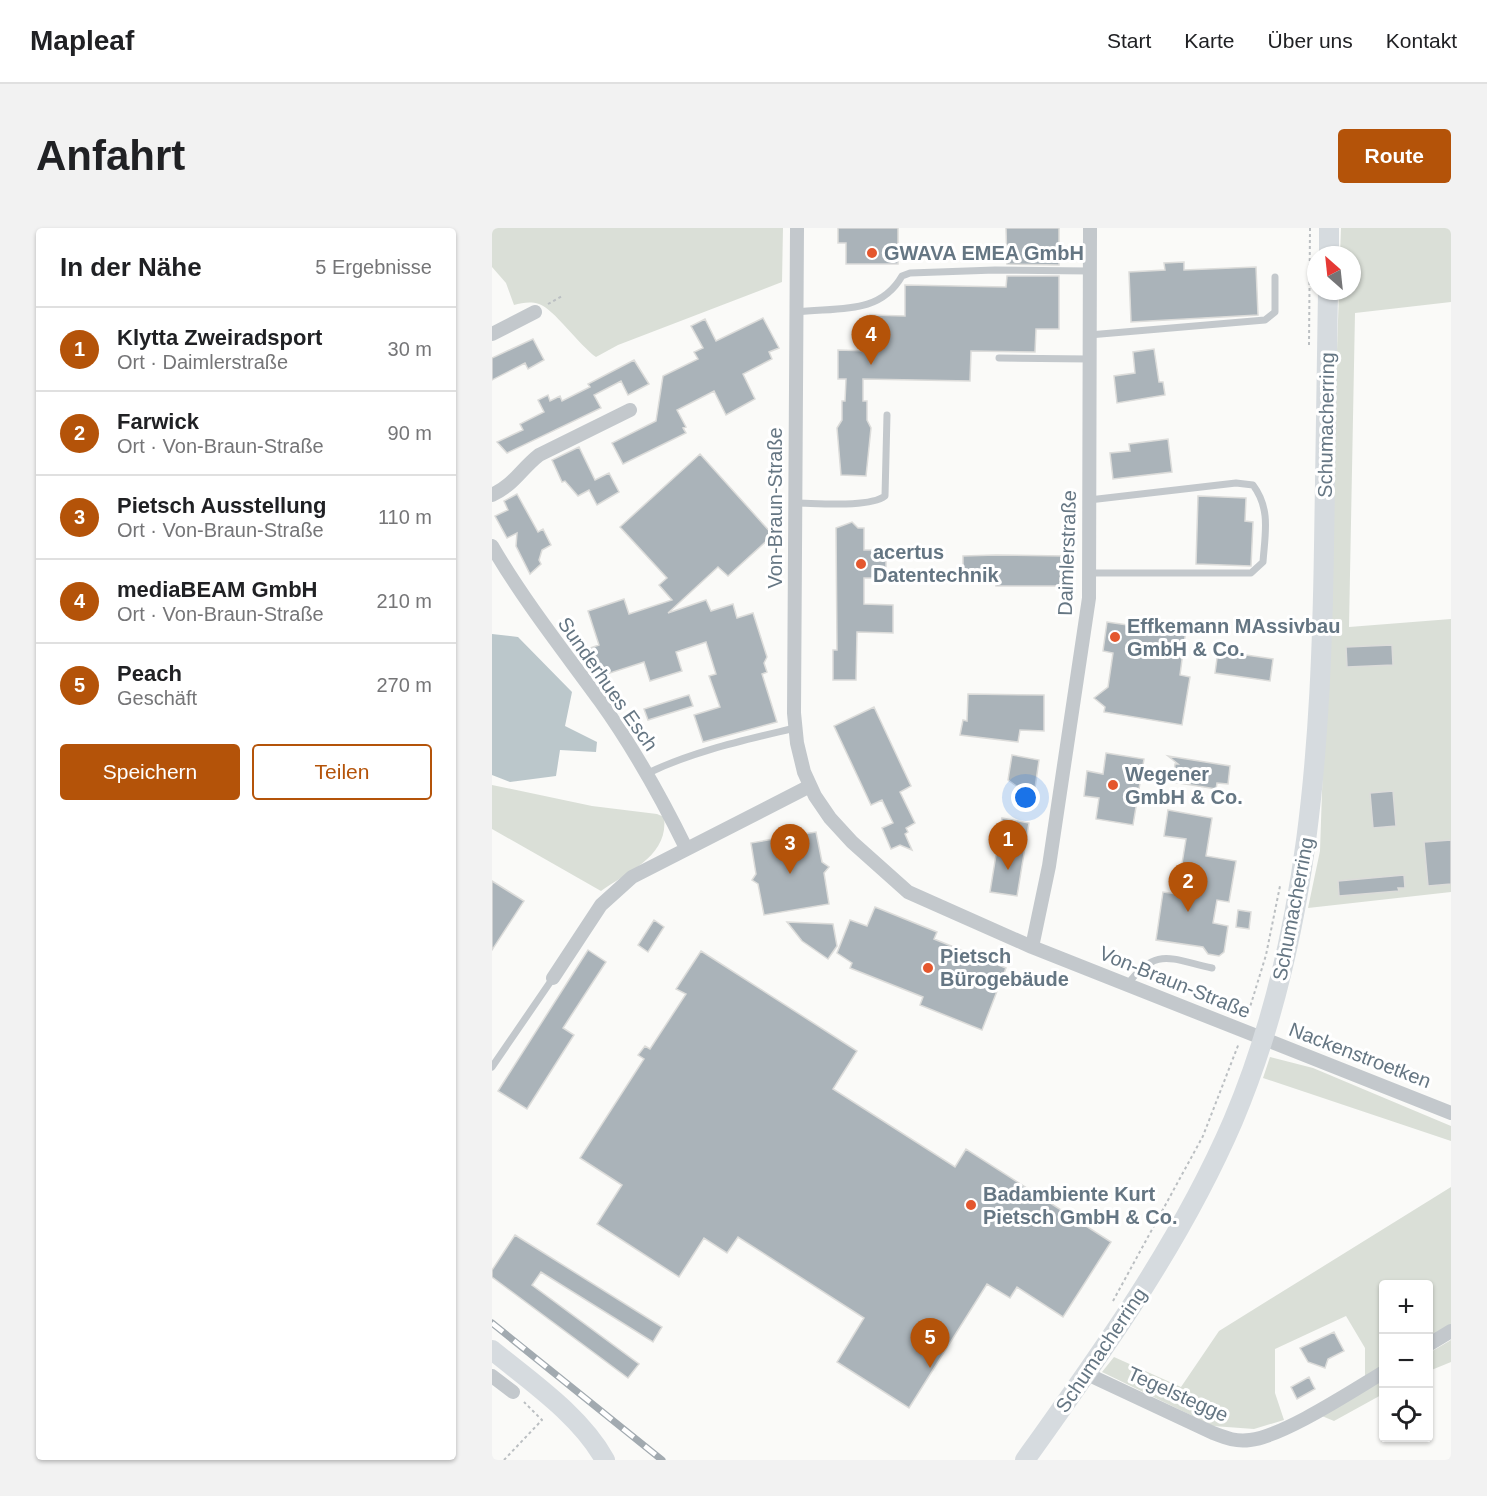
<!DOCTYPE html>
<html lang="de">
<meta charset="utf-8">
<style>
body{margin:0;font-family:Helvetica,sans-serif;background:#f2f2f2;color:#202124}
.controls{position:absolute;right:18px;bottom:18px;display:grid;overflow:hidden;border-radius:6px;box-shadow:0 2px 4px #0004}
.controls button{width:54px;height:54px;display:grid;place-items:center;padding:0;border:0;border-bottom:2px solid #e0e0e0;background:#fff;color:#202124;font:30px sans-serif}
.compass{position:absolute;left:815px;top:18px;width:54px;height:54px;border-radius:50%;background:#fff;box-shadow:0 2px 4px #0004;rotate:333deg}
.you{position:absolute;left:534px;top:570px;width:21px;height:21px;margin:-15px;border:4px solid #fff;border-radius:50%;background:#1a73e8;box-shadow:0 0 0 9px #1a73e833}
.badge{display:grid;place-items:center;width:39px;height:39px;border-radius:50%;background:#b45309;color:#fff;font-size:20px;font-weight:700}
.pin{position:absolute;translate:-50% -50px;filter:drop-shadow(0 2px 3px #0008)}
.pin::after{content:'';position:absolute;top:32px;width:21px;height:18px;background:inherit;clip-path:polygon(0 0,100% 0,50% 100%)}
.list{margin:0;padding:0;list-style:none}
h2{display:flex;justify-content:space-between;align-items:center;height:78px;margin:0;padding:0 24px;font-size:26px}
h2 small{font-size:20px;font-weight:400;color:#757577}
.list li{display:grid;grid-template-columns:39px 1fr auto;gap:18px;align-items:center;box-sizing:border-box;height:84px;padding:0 24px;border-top:2px solid #e0e0e0}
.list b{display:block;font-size:22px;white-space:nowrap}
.list p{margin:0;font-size:20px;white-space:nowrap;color:#757577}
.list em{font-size:20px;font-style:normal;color:#757577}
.actions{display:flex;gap:12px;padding:18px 24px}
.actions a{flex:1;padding:14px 0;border:2px solid #b45309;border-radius:6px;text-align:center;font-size:21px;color:#b45309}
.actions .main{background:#b45309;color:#fff}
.icon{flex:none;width:33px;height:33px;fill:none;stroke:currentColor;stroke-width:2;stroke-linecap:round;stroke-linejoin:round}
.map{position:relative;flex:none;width:959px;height:1232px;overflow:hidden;border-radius:6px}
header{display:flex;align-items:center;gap:36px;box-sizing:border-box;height:84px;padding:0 30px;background:#fff;border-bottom:2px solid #e0e0e0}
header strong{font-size:28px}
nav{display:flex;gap:33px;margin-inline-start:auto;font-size:21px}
.intro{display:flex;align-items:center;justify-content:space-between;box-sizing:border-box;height:144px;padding:0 36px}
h1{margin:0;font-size:42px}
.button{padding:15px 27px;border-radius:6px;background:#b45309;color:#fff;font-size:21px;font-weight:700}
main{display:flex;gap:36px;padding:0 36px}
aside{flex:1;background:#fff;border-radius:6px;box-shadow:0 2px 4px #0004}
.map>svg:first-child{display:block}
.green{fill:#dadfd7}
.water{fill:#bbc7cb}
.building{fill:#aab3b9;stroke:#dcdcda;stroke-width:1.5}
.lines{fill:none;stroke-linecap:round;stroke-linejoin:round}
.path{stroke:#bbbfc2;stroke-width:2;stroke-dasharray:3 3;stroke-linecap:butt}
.service{stroke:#c3c8cc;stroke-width:7}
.minor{stroke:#c3c8cc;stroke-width:14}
.secondary{stroke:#d6dbdf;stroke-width:20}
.rail-casing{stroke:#a2aab0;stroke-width:7}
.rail{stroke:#fff;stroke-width:4.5;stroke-dasharray:14;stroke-linecap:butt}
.poi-dot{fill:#e4572e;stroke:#fff;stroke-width:2}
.labels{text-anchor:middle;stroke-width:6;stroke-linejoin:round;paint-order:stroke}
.poi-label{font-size:20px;font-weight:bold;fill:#657683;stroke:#fff;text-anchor:start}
.street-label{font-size:20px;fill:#657683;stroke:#fff}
</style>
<header>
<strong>Mapleaf</strong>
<nav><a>Start</a><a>Karte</a><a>Über uns</a><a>Kontakt</a></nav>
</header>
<div class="intro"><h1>Anfahrt</h1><a class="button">Route</a></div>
<main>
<aside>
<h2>In der Nähe<small>5 Ergebnisse</small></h2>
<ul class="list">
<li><span class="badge">1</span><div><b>Klytta Zweiradsport</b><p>Ort · Daimlerstraße</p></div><em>30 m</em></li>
<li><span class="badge">2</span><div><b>Farwick</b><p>Ort · Von-Braun-Straße</p></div><em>90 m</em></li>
<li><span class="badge">3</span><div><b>Pietsch Ausstellung</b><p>Ort · Von-Braun-Straße</p></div><em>110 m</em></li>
<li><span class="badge">4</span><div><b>mediaBEAM GmbH</b><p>Ort · Von-Braun-Straße</p></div><em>210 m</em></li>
<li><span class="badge">5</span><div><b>Peach</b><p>Geschäft</p></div><em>270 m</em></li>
</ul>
<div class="actions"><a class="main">Speichern</a><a>Teilen</a></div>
</aside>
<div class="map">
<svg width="959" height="1232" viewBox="0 0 959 1232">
<rect width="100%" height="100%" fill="#fafaf8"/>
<path class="green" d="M 0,0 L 291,0 L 290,54 L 126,117 L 104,129 C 88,118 61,80 47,76 C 38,73 30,75 22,77 L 14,55 L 0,39 Z
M 849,0 L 959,0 L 959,74 L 863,85 L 857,399 L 959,391 L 959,664 L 816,680 L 828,623 L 847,63 L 860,63 L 860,27 L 848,27 Z
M 0,557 L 100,578 L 165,586 L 172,589 C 177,628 137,643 109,663 L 0,601 Z
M 778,829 L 821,840 L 959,898 L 959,913 L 771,850 Z
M 959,959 L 959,1100 L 937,1113 L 936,1056 L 892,1056 L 891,1141 L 873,1150 L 873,1120 L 854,1088 L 783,1121 L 783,1165 L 792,1192 L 762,1201 L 721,1198 L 610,1144 L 622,1129 L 689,1159 L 727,1103 Z
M 959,1112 L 959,1134 L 937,1143 L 937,1125 Z
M 891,1152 L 891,1166 L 842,1193 L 830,1188 Z"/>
<path class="water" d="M 0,406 L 26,409 L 80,464 L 73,498 L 105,514 L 104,524 L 68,522 L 64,548 L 18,554 L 0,547 Z"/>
<path class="building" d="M 346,0 L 406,0 L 406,36 L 354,36 L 354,15 L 346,15 Z
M 514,0 L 567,0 L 567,37 L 515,36 Z
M 692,34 L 692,42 L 764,39 L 766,87 L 639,94 L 637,44 L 673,42 L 672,35 Z
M 515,48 L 567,48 L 567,101 L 544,101 L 543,124 L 479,123 L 478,153 L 371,151 L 371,173 L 375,173 L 375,192 L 379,200 L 374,248 L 349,247 L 345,200 L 350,192 L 350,173 L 353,173 L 354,151 L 346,151 L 346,122 L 378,123 L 378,87 L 413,88 L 413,57 L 514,59 Z
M 271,90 L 287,120 L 277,124 L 280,131 L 251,146 L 263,171 L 234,187 L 222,163 L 185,182 L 194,199 L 191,200 L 194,205 L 131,236 L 120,215 L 164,193 L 171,148 L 206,131 L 202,124 L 211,120 L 199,98 L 213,91 L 224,113 Z
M 41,111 L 52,132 L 36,141 L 33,135 L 0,152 L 0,130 Z
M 662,121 L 667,154 L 671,154 L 673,167 L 625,175 L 622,148 L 643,145 L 641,124 Z
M 142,132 L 157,156 L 136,167 L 129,153 L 102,167 L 109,180 L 15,225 L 5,214 L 31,202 L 28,196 L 52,184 L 46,172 L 56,167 L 58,173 L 68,168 L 70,173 L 98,159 L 96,156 Z
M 676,211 L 680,244 L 621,251 L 618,225 L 638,223 L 637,216 Z
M 87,219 L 103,252 L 117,245 L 127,264 L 105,277 L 97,262 L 86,268 L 73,253 L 70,254 L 60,232 Z
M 208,226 L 281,307 L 236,348 L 226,339 L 176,385 L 214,372 L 219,383 L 241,376 L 245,390 L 261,385 L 275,429 L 272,435 L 275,444 L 270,446 L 285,494 L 211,514 L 202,487 L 228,479 L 217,448 L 224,446 L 214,414 L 184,424 L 190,443 L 158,453 L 152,434 L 115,446 L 95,421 L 107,417 L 96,383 L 132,371 L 137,386 L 180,372 L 167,357 L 175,350 L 128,299 Z
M 25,266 L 46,304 L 51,301 L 59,317 L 50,322 L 47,332 L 49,336 L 38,346 L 24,318 L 25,305 L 15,310 L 3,288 L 16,282 L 12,273 Z
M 706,268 L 754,270 L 753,293 L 761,294 L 759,338 L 704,336 Z
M 360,294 L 366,300 L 372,300 L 372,322 L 394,322 L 394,350 L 372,350 L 372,376 L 401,377 L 401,405 L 365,404 L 364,452 L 341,452 L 341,422 L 345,422 L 344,300 Z
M 504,327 L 572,328 L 571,358 L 504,358 L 504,347 L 471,347 L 471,328 Z
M 615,394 L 649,399 L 650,395 L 694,401 L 688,447 L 698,449 L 690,497 L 612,484 L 613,479 L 602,470 L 616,459 L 621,425 L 611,423 Z
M 900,417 L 901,437 L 855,439 L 854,419 Z
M 726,423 L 781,431 L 778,453 L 723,445 Z
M 476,466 L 552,467 L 552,503 L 528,502 L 526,514 L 468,507 L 471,492 L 475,493 Z
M 197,467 L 201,478 L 156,492 L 152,481 Z
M 382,479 L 419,558 L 408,564 L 423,595 L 414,600 L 416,604 L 413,606 L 420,622 L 408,617 L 399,621 L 390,600 L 401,595 L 390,572 L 379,577 L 342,498 Z
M 614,525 L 652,531 L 641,597 L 604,591 L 607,570 L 592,568 L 595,543 L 611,546 Z
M 520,527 L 547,532 L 543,560 L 535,558 L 530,562 L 516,552 Z
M 676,528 L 738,538 L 736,556 L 725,555 L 724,561 L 681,554 L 683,536 L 686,536 Z
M 901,563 L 904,598 L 881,600 L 878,565 Z
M 676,582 L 720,590 L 714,628 L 744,633 L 737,674 L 725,672 L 721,695 L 736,698 L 732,724 L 727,728 L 716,726 L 711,719 L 664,712 L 671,664 L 685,666 L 694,611 L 672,608 Z
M 510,590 L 537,595 L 525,668 L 498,664 Z
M 291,603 L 297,608 L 324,604 L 330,634 L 337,639 L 332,645 L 337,676 L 272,687 L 266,656 L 260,652 L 264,646 L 259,615 L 287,610 Z
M 959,612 L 959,656 L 936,658 L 932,614 Z
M 912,647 L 913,660 L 906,660 L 907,663 L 847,668 L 846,653 Z
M 0,653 L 32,673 L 0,722 Z
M 383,679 L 445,704 L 442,711 L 514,740 L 490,802 L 428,777 L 431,769 L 358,740 L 360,735 L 345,725 L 358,692 L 375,698 Z
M 746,682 L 759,684 L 757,701 L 744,699 Z
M 162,692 L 172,699 L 156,724 L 146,717 Z
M 295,694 L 341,696 L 345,718 L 336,731 L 310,713 Z
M 96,722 L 114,734 L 71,800 L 82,807 L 35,881 L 6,863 Z
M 209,723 L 365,823 L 341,861 L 463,939 L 474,921 L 619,1014 L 571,1089 L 525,1059 L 518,1070 L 495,1056 L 417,1180 L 345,1134 L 372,1090 L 246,1009 L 235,1025 L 212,1010 L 187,1049 L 105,996 L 130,957 L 88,930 L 152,831 L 146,827 L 153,818 L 158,821 L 194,766 L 184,761 Z
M 23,1007 L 170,1099 L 161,1114 L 49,1044 L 40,1057 L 147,1136 L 136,1150 L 0,1049 L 0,1042 Z
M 842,1104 L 852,1123 L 836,1131 L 833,1140 L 816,1134 L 808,1120 Z
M 817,1149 L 823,1161 L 805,1171 L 799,1159 Z"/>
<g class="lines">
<path class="path" d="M 56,76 L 70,68
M 817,117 L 818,0
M 755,789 L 774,727 L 788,658
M 621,1073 L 711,908 L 747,815
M 12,1232 L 50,1192 L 32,1174"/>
<path class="service" d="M 304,84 C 344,79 387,88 410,48 L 418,45 L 503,42 L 598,43
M 597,107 L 773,92 L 783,84 L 783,49
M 507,130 L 597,131
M 303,275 C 324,275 377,280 393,268 L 395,187
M 597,345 L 759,345 L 771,334 C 773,306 779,281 761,257 L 744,255 L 597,272
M 154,546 C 201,523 253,512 303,500
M 635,757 C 664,718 678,731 720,740
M 0,839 L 61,750"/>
<path class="minor" d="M 305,0 L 302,485 L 305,515 L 312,544 L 323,568 L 338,590 L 360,614 L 416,664 L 540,719 L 959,885
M 0,106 L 43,84
M 0,267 C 24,255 28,242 47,227 L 138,182
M 0,318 C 32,373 71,422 108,473 C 141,519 169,569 194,620
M 540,719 L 557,638 L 597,370 L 598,0
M 61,750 L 109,677 L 140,649 L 318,558
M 936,1117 L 959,1103
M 595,1146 L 721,1205 C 734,1210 744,1214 758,1212 C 792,1208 860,1163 892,1144
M 0,1148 L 21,1164"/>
<path class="secondary" d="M 837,27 L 837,0
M 0,1122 C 39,1154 88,1187 113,1232
M 533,1232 C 610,1124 688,1016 741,893 C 818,711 829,514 832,318 C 833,233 835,148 836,63"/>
<defs>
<path id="rail" d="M 0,1095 L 170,1232"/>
</defs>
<use href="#rail" class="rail-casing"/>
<use href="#rail" class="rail"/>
</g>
<g class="poi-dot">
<circle cx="380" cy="25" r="6"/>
<circle cx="369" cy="336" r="6"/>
<circle cx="623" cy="409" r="6"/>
<circle cx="621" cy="557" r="6"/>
<circle cx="436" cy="740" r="6"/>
<circle cx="479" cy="977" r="6"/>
</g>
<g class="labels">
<g class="poi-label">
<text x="392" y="32">GWAVA EMEA GmbH</text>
<text x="381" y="331">acertus<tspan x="381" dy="23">Datentechnik</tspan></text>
<text x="635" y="405">Effkemann MAssivbau<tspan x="635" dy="23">GmbH &amp; Co.</tspan></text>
<text x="633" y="553">Wegener<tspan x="633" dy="23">GmbH &amp; Co.</tspan></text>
<text x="448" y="735">Pietsch<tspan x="448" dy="23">Bürogebäude</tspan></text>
<text x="491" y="973">Badambiente Kurt<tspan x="491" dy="23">Pietsch GmbH &amp; Co.</tspan></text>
</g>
<g class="street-label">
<text transform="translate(834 197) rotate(-89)" y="7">Schumacherring</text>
<text transform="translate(283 280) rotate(-90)" y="7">Von-Braun-Straße</text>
<text transform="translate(575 325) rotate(-88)" y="7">Daimlerstraße</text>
<text transform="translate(116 456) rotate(55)" y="7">Sunderhues Esch</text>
<text transform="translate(801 681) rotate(-79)" y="7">Schumacherring</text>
<text transform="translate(683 754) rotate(22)" y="7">Von-Braun-Straße</text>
<text transform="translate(868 827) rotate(21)" y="7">Nackenstroetken</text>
<text transform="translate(609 1122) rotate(-56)" y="7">Schumacherring</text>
<text transform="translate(686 1166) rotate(24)" y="7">Tegelstegge</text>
</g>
</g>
</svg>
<div class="controls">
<button>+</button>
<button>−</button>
<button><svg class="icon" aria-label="locate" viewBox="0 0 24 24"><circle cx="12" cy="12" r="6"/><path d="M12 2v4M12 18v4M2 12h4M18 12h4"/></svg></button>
</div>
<svg class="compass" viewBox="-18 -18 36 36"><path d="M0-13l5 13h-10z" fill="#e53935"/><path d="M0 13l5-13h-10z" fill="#757577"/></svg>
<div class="you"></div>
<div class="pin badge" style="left:516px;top:642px">1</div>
<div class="pin badge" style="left:696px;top:684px">2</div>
<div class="pin badge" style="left:298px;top:646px">3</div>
<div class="pin badge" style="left:379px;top:137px">4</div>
<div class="pin badge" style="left:438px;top:1140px">5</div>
</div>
</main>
